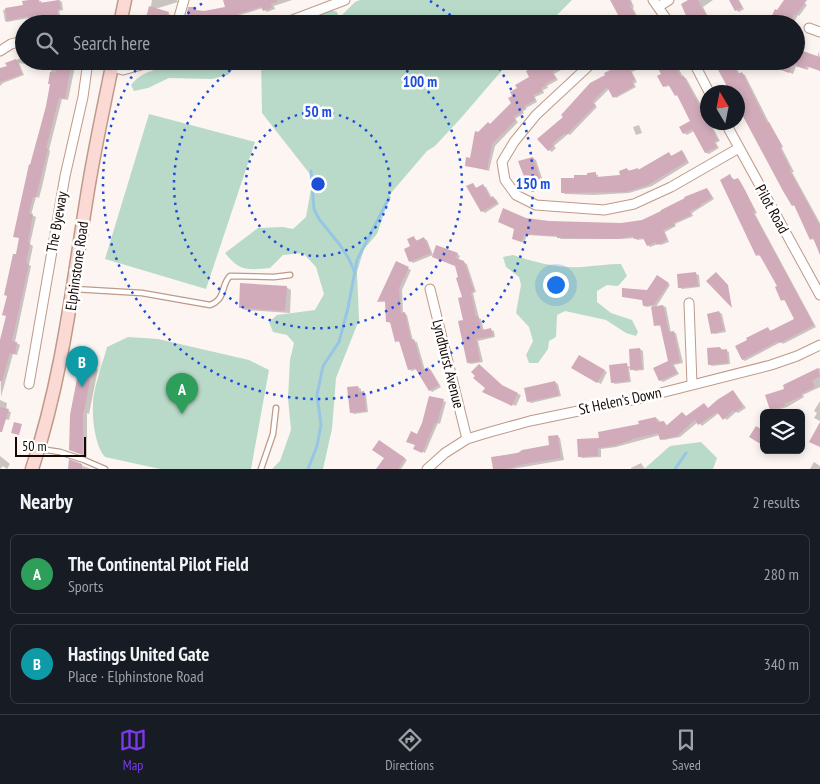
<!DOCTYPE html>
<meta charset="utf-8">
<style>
body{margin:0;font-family:"PT Sans Narrow",sans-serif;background:#242831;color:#f1f3f6}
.controls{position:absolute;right:15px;bottom:15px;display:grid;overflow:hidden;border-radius:8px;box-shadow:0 2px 8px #0003}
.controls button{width:45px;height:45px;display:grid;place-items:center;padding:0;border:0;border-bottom:1px solid #363941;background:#171b24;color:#f1f3f6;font:25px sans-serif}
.compass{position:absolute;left:700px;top:85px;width:45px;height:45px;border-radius:50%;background:#171b24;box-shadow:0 2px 8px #0003;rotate:350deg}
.scale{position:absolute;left:15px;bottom:12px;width:71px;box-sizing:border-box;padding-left:5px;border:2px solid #150905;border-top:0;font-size:14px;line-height:18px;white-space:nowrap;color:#150905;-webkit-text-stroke:4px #fff;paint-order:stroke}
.you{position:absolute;left:555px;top:284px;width:18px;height:18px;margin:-12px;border:4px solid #fff;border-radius:50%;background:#1a73e8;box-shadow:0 0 0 8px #1a73e833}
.badge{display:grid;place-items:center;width:32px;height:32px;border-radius:50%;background:#7c3aed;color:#fff;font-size:16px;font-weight:700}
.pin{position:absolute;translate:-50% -41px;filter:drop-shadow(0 1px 2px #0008)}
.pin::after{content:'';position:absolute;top:26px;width:18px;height:15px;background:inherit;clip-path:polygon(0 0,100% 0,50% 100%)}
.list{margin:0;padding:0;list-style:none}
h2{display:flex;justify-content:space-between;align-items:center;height:65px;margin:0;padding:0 20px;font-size:21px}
h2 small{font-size:16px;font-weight:400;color:#9ea1a6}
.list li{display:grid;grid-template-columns:32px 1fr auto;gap:15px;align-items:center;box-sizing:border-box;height:80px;margin:0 10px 10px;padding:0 10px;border:1px solid #363941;border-radius:8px}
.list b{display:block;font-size:19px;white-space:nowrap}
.list p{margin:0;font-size:16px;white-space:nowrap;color:#9ea1a6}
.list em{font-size:16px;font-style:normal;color:#9ea1a6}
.icon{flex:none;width:28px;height:28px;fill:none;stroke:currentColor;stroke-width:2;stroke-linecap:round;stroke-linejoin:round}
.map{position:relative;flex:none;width:820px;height:469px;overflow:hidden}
.search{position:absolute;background:#171b24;box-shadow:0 2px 8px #0003;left:15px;right:15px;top:15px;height:55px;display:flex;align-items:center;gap:12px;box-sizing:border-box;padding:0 18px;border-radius:28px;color:#9ea1a6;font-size:19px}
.sheet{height:245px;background:#171b24}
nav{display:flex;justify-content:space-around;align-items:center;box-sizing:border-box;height:70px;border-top:1px solid #363941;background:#171b24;font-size:14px;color:#9ea1a6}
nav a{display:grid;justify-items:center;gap:2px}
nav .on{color:#7c3aed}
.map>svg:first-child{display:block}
.green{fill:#b9dac8}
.shadow{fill:#0003}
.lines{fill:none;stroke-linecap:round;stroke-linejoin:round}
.stream{stroke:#97c6e5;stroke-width:3}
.building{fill:#d2abba}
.lane-casing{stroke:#be9a89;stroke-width:7}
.street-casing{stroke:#be9a89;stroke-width:11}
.secondary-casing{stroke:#be9a89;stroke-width:15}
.lane{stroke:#fff;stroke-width:4.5}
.street{stroke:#fff;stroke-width:9}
.secondary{stroke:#fbd9d4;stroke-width:12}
.ring{fill:none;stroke:#1d4ed8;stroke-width:2.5;stroke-dasharray:2.5 5}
.labels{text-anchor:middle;stroke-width:5;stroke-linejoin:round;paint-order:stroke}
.street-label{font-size:15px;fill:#150905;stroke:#fff}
.centre{fill:#1d4ed8;stroke:#fff;stroke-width:2.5}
.ring-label{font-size:15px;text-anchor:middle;font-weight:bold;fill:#1d4ed8;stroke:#fff;stroke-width:5;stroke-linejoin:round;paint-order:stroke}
</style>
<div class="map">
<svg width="820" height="469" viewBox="0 0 820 469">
<rect width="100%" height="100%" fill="#fdf5f1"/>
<path class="green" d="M 360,0 L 572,0 L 548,24 L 296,24 L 331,10 L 337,12 L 339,18 L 355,2 Z
M 196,61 L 240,61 L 228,75 L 212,79 L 169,78 L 148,88 L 134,91 L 131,85 C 145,66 175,67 196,61 Z
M 261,61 L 510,61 L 461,118 L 435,146 L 427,151 L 391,193 L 377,234 L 364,249 L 357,272 L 359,320 L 336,378 L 332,429 L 323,469 L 272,469 L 280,461 L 291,430 L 288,398 L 290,360 L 294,343 L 287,335 L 273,332 L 269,322 L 277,315 L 315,310 L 324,294 L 316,267 L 303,253 L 283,255 L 270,268 C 248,270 240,272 225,253 L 258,228 L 283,227 L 293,229 L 306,217 L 313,178 L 262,113 Z
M 149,114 L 255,142 L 206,289 L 105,259 Z
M 513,255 C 533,262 561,269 582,267 C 595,266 607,264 621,264 L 627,276 L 618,286 L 607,285 L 597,291 L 597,302 L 611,313 L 632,320 L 638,332 L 636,336 L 626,333 L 606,320 L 565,311 L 557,315 L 556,337 L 549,341 L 548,349 L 538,363 L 529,363 L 526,355 L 533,341 L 529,327 L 516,313 L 521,285 L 519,277 L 506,267 L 503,257 Z
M 128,337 L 158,339 L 249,360 L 269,370 L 251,469 L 160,469 L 105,457 C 95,446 92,418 93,404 C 93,390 103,362 107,347 Z
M 701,442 L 717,458 L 713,469 L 644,469 L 670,446 Z"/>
<path class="shadow" d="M 35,0 L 41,1 L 42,4 L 59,0 L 62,2 L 63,10 L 59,11 L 61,18 L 33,21 L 29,18 L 7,22 L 5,21 L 3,10 L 24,6 Z
M 152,0 L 177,0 L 178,2 L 155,9 L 174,16 L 171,24 L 148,24 Z
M 225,0 L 292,0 L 274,6 L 275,9 L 267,12 L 263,8 L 240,15 L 240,16 L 225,20 L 225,22 L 218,24 L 187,24 L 204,12 L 226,8 Z
M 611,0 L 631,0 L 634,7 L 633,8 L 640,22 L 619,24 L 623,21 Z
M 691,0 L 713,0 L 703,7 L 712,24 L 693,24 Z
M 730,0 L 739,0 L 744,9 L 739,12 L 736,10 Z
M 786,0 L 801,0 L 807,5 L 799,16 L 798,15 L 793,24 L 769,24 Z
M 596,18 L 601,24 L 588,24 L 588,23 Z
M 819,51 L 820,70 L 809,66 L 808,70 L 796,66 L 793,74 L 780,69 L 780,61 L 796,61 L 817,58 Z
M 22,57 L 24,57 L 24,61 L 31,61 L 30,65 L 19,63 L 24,75 L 3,83 L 0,86 L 0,70 L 8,67 L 7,63 L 22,58 Z
M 51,61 L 74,61 L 75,66 L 68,100 L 62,99 L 49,150 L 50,151 L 42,187 L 39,198 L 36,197 L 31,215 L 36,217 L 30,244 L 33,246 L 29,265 L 31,266 L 15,342 L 20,345 L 17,355 L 13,354 L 1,397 L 0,347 L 8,316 L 31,166 L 47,107 L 51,84 L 49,83 L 52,66 Z
M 632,61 L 638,69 L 632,72 L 637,82 L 634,84 L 636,87 L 616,98 L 609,89 L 594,104 L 597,107 L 570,135 L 568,134 L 554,146 L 556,148 L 552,152 L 549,150 L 539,139 Z
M 655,61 L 675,61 L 683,77 L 686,78 L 695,94 L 708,118 L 708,122 L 710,122 L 720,141 L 716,143 L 719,148 L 709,154 L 706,153 L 694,131 L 687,135 L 684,133 L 691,122 L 680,97 L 676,95 L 671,85 L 666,87 L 663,86 L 663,75 Z
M 714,61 L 732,61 L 740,74 L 742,73 L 745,75 L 794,172 L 792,172 L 820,223 L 820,250 L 815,240 L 811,239 L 795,206 L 793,205 L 740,110 L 738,111 L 738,92 L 732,92 Z
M 568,62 L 570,65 L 554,74 L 558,80 L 547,86 L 548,88 L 543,90 L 544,93 L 535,97 L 537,102 L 526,108 L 527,109 L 523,111 L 524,113 L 515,119 L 518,122 L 495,146 L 489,171 L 466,165 L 471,160 L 479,133 L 491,125 L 512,103 L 514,96 L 511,93 Z
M 639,125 L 642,133 L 636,135 L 633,127 Z
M 682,152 L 684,153 L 689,163 L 652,186 L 629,193 L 593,195 L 565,194 L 562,192 L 575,179 L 595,174 L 598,175 L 598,178 L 622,176 L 627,169 L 630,171 L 638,169 L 640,170 L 669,154 L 672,156 Z
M 533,158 L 536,160 L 544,184 L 532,188 L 529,186 Z
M 730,176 L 735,180 L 738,179 L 740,181 L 757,213 L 755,214 L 816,327 L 783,344 L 781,342 L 745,361 L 742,359 L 768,329 L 771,331 L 796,320 L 786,301 L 782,300 L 778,287 L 762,255 L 759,256 L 757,255 Z
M 473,184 L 477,189 L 483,186 L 486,187 L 492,198 L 496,199 L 499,204 L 485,213 L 482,211 Z
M 707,189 L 709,191 L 714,199 L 692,213 L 693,216 L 675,224 L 676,226 L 665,232 L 669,242 L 661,245 L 658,244 L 650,247 L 648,245 L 645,239 L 637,240 L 635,238 L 622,239 L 561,239 L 558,237 L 527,235 L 524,243 L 516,240 L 526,220 L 565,223 L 621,224 L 642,221 Z
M 414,238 L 418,241 L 424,239 L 427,240 L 433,255 L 413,263 L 410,261 Z
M 457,254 L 460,256 L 458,260 L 467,264 L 476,292 L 473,293 L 479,318 L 481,319 L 484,331 L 491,330 L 494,331 L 495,337 L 478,341 L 483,362 L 471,364 L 468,363 L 463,298 L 456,266 L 436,258 Z
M 396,263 L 411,270 L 402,290 L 403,313 L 407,315 L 413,341 L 417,342 L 425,370 L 428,368 L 431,370 L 441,387 L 432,392 L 430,390 L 417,369 L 412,371 L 409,369 L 401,342 L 396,341 L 392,323 L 387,322 L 386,302 L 379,301 Z
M 696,274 L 699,275 L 700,287 L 682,289 L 679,287 Z
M 657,277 L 670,285 L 656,307 L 663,306 L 666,307 L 671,333 L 676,333 L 683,363 L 674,365 L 679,374 L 663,382 L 660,380 L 670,361 L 661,326 L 656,325 L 652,306 L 647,307 L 644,306 L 643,300 L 623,296 L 648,292 Z
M 286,287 L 291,290 L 290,313 L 245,310 L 240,307 Z
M 719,312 L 722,314 L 726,332 L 715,334 L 712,333 Z
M 720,348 L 729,352 L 730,364 L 712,366 L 709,364 Z
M 640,349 L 643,351 L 644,370 L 635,371 L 629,368 L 631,382 L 615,384 L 612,382 L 626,365 L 632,368 Z
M 580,357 L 607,372 L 601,384 L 573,368 Z
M 81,364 L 98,369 L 89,414 L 87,413 L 87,457 L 75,452 Z
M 820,368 L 820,387 L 803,395 L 804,397 L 787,407 L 774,411 L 771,410 L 786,390 L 784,386 Z
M 555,382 L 558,384 L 561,396 L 531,403 L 528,401 Z
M 358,387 L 361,389 L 361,393 L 366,394 L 368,412 L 354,414 L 351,412 Z
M 486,388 L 504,388 L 521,395 L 516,406 L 484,391 Z
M 733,391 L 735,393 L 746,408 L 738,413 L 736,412 L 727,420 L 719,413 L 702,426 L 698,422 L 680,437 L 664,440 L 661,439 L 660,435 L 616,447 L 601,449 L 601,457 L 582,458 L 579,456 L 600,439 L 656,418 L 659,420 L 660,423 L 664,422 L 668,426 L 682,413 L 687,417 L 704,405 L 709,409 Z
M 0,400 L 7,403 L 6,410 L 11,412 L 9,420 L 0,418 Z
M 443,401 L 446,402 L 440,424 L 438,423 L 425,453 L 415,448 Z
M 820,401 L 820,421 L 814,418 L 817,413 L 814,411 Z
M 557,436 L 560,438 L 564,460 L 512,469 L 494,469 L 492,458 L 551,446 Z
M 379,442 L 407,460 L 401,469 L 382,469 L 379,467 L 386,457 Z
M 0,456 L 10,464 L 7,469 L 3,466 L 0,469 Z
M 70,461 L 91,469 L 69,469 Z
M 814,462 L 820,466 L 820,469 L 810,469 Z
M 641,463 L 645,469 L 631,469 L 631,468 Z"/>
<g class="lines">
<path class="stream" d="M 311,171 L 314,209 L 319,219 L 340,245 L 349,259 L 355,273
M 308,469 L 317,446 L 321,425 L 317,395 L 323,366 L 339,342 L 348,308 L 357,260 L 389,198
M 675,469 L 686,453"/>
</g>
<path class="building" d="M 29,0 L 39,0 L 39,3 L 59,0 L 61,9 L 57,10 L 58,17 L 45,20 L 45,17 L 29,21 L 28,16 L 7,21 L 5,8 L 23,5 L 22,1 Z
M 223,0 L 277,0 L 277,2 L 271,4 L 272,8 L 263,11 L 261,7 L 237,14 L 238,15 L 222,18 L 223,21 L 210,24 L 185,24 L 188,7 L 196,7 L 196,10 L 204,11 L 225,7 Z
M 610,0 L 629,0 L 632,5 L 630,6 L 638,21 L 633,24 L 623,24 Z
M 688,0 L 698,0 L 711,24 L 693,24 L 689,17 L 687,18 L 681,4 Z
M 729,0 L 738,0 L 742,7 L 735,11 Z
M 784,0 L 807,0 L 796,15 L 794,14 L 790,24 L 768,24 L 775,9 L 777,10 Z
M 149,6 L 169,12 L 166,24 L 146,24 L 148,18 L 146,18 Z
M 800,50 L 820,57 L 820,71 L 806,66 L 805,69 L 796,66 L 796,55 L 798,56 Z
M 16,59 L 22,74 L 0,82 L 0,68 L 7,66 L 5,63 Z
M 54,61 L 72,61 L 65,99 L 59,98 L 46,148 L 48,149 L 36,197 L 33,197 L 29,213 L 33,214 L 28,242 L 30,243 L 26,263 L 29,264 L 12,341 L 17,342 L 15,354 L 10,353 L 2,381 L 0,381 L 0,340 L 6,316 L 2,315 L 7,296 L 4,295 L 13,254 L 16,254 L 19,238 L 13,237 L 29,164 L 30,165 L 46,106 L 50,84 L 48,84 L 50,72 L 57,73 Z
M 535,61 L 571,61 L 552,72 L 556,78 L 545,84 L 545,86 L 541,88 L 542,91 L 533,95 L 535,100 L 524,106 L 525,108 L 521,110 L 522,112 L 513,117 L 516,120 L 492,144 L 487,170 L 465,166 L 466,157 L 470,158 L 475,131 L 478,132 L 488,122 L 490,124 L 511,103 L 508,98 L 512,96 L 510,92 L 517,88 L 515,85 L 529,77 L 526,71 L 537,65 Z
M 629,61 L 632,61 L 636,68 L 630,70 L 635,80 L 632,82 L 634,86 L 613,98 L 607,87 L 592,102 L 596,105 L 566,135 L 565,133 L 552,144 L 554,146 L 548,151 L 537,139 L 563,117 L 561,115 L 590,83 L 605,75 L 604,73 Z
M 654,61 L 673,61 L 681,77 L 683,75 L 718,140 L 714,142 L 717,147 L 705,153 L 692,129 L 683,134 L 679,127 L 690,121 L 677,95 L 675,96 L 668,84 L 663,87 L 657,76 L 661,74 Z
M 716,61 L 731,61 L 738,74 L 742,72 L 767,123 L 769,122 L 783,147 L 780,148 L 791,170 L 790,171 L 820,226 L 820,255 L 813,238 L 810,240 L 794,205 L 792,206 L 783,191 L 738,107 L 738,92 L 734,92 L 732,89 L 729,90 L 716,66 L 718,65 Z
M 778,61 L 794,61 L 789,73 L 776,68 Z
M 682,150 L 687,161 L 648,185 L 626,192 L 561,193 L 561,178 L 574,178 L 574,175 L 587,175 L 587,173 L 596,172 L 596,177 L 620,175 L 619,171 L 627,168 L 628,171 L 638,168 L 638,170 L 669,152 L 671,156 Z
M 533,157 L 541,182 L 528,187 L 518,161 Z
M 730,174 L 733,180 L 738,178 L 745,190 L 755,211 L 753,212 L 814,325 L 780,343 L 778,341 L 742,360 L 735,346 L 747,340 L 746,338 L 768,327 L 770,331 L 794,319 L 784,299 L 781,301 L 775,287 L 777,286 L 759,254 L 756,256 L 720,180 Z
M 473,183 L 476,188 L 483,184 L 490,198 L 493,196 L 497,203 L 481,212 L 466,186 Z
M 707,188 L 712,198 L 701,204 L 701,206 L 690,211 L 691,215 L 673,223 L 675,225 L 663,230 L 667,240 L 657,245 L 656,242 L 647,246 L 643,238 L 634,239 L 633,236 L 618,239 L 557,238 L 557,236 L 524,234 L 522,242 L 512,239 L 514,229 L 498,222 L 503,208 L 526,218 L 549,221 L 621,223 L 642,220 L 661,211 L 661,210 L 685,198 L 684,197 Z
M 414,236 L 416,241 L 424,237 L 431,253 L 409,262 L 404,249 L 410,246 L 407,239 Z
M 436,245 L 458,253 L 456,258 L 464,261 L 474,291 L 471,292 L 476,317 L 478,316 L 482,330 L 491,328 L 493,336 L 476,339 L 480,361 L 467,363 L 458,321 L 463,320 L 458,298 L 462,297 L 456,278 L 458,277 L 455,266 L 432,257 Z
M 396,261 L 409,267 L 399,288 L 401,313 L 405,312 L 411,340 L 414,339 L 423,370 L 428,367 L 439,385 L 429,391 L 415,368 L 408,370 L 399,341 L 395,342 L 390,322 L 386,322 L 385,301 L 377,302 Z
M 696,272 L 698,286 L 678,288 L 677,274 Z
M 716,272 L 728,285 L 732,308 L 706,281 Z
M 657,275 L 669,283 L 654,305 L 643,306 L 642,300 L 622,297 L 622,288 L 647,290 Z
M 240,283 L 287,286 L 285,311 L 239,308 Z
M 663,305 L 669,332 L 674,331 L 680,362 L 672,364 L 677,373 L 659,381 L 653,368 L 668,361 L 660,325 L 654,326 L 651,307 Z
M 719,311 L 724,330 L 711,334 L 707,314 Z
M 720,347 L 721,350 L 727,349 L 728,363 L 708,365 L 707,348 Z
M 640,348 L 642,369 L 630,370 L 629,349 Z
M 579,355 L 605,370 L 597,383 L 571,368 Z
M 80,363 L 93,365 L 84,412 L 83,412 L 83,455 L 69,450 L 70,415 Z
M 627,363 L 629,381 L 611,383 L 609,365 Z
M 479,364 L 502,385 L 518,393 L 512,406 L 482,392 L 485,388 L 473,378 L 475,376 L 471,372 Z
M 818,368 L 820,377 L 812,380 L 815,387 L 801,394 L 802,396 L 784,404 L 785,406 L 770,410 L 765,395 L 784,389 L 783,385 Z
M 555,381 L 559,395 L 527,402 L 524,388 Z
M 358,386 L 359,392 L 364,391 L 366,411 L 350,413 L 347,387 Z
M 733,390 L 743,407 L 734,412 L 733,410 L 723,420 L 717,412 L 698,425 L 695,420 L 677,436 L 660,440 L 658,433 L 632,439 L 632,440 L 613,446 L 598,448 L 598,456 L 578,457 L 577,439 L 599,438 L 598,432 L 639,424 L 638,421 L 656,417 L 657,422 L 664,421 L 666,426 L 682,412 L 686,416 L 704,403 L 708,408 L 717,400 Z
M 429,396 L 444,399 L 437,423 L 435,423 L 422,453 L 413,449 L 415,445 L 406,442 L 411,431 L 417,434 L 422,423 Z
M 0,407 L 9,409 L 2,432 L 0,432 Z
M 14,422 L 22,424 L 19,435 L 11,433 Z
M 820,422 L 820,447 L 809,442 Z
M 756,426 L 764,431 L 764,446 L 749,437 Z
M 558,435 L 561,458 L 529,463 L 506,469 L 493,469 L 491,457 L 518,453 L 522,450 L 549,445 L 548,436 Z
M 379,440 L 405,458 L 398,469 L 376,469 L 384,458 L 372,450 Z
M 69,459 L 82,464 L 82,469 L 68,469 Z"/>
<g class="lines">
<defs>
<path id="lane" d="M 74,289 L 142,293 L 210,305 C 227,298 220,286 230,276 L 274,277 L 290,275
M 40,449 L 60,452 L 84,460 L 105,469
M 261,469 L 273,434 L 276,408"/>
<path id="street" d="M 653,0 L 670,24
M 658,7 L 669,0
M 177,24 L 184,0
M 282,24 L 345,0
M 654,24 L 665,18
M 809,28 L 820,32
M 0,51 L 11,44 L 24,41
M 594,61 L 536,115 L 514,142 L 502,162 L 505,180 L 516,195 L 536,205 L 604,210 L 634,204 L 671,187 L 739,148
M 693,61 L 709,92
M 112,67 L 123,70 L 156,61
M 725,122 L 820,295
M 430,289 L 467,439
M 689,303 L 692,384
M 29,384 L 65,176 L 83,97 L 88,61
M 427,469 L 445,453 L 467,439 L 490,432 L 530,421 L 641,398 L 771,365 L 797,356 L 820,345"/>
<path id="secondary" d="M 120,24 L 125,0
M 32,469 C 62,379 72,289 87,196 C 94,151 104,106 113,61"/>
</defs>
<use href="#lane" class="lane-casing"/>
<use href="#street" class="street-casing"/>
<use href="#secondary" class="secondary-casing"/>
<use href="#lane" class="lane"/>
<use href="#street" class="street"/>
<use href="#secondary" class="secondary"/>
</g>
<g class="ring">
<circle cx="318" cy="184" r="72"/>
<path d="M394 62A144 144 0 1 1 242 62"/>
<path d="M176 23A215 215 0 0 1 206 1M430 1A215 215 0 0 1 460 23M495 62A215 215 0 1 1 141 62"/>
</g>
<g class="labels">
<g class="street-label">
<text transform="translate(772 209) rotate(61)" y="5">Pilot Road</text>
<text transform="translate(57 222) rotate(-80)" y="5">The Byeway</text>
<text transform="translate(77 266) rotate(-82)" y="5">Elphinstone Road</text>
<text transform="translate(448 364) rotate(76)" y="5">Lyndhurst Avenue</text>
<text transform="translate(620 401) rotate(-12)" y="5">St Helen's Down</text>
</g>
</g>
<circle cx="318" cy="184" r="8" class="centre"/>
<g class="ring-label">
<text x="420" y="87">100 m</text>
<text x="318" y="117">50 m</text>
<text x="533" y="189">150 m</text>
</g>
</svg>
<div class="controls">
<button><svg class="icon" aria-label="layers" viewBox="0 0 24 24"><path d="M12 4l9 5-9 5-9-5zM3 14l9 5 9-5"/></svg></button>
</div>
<svg class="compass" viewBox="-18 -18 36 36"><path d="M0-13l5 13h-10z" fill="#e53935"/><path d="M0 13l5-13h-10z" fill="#9ea1a6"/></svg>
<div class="scale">50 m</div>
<div class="you"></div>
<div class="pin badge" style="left:182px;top:414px;background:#2e9e5b">A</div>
<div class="pin badge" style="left:82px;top:387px;background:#0f9aa8">B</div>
<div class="search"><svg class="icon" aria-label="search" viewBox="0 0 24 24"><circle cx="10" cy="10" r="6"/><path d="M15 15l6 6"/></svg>Search here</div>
</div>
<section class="sheet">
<h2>Nearby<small>2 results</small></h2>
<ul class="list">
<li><span class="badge" style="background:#2e9e5b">A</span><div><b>The Continental Pilot Field</b><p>Sports</p></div><em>280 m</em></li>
<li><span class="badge" style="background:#0f9aa8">B</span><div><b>Hastings United Gate</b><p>Place · Elphinstone Road</p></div><em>340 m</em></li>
</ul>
</section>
<nav>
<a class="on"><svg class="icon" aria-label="map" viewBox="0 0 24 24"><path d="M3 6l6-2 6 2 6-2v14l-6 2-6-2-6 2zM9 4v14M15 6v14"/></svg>Map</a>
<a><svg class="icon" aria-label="directions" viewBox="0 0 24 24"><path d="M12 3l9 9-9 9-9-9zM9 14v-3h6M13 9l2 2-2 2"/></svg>Directions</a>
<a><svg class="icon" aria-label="saved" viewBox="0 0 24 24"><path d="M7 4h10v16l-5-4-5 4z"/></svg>Saved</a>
</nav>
